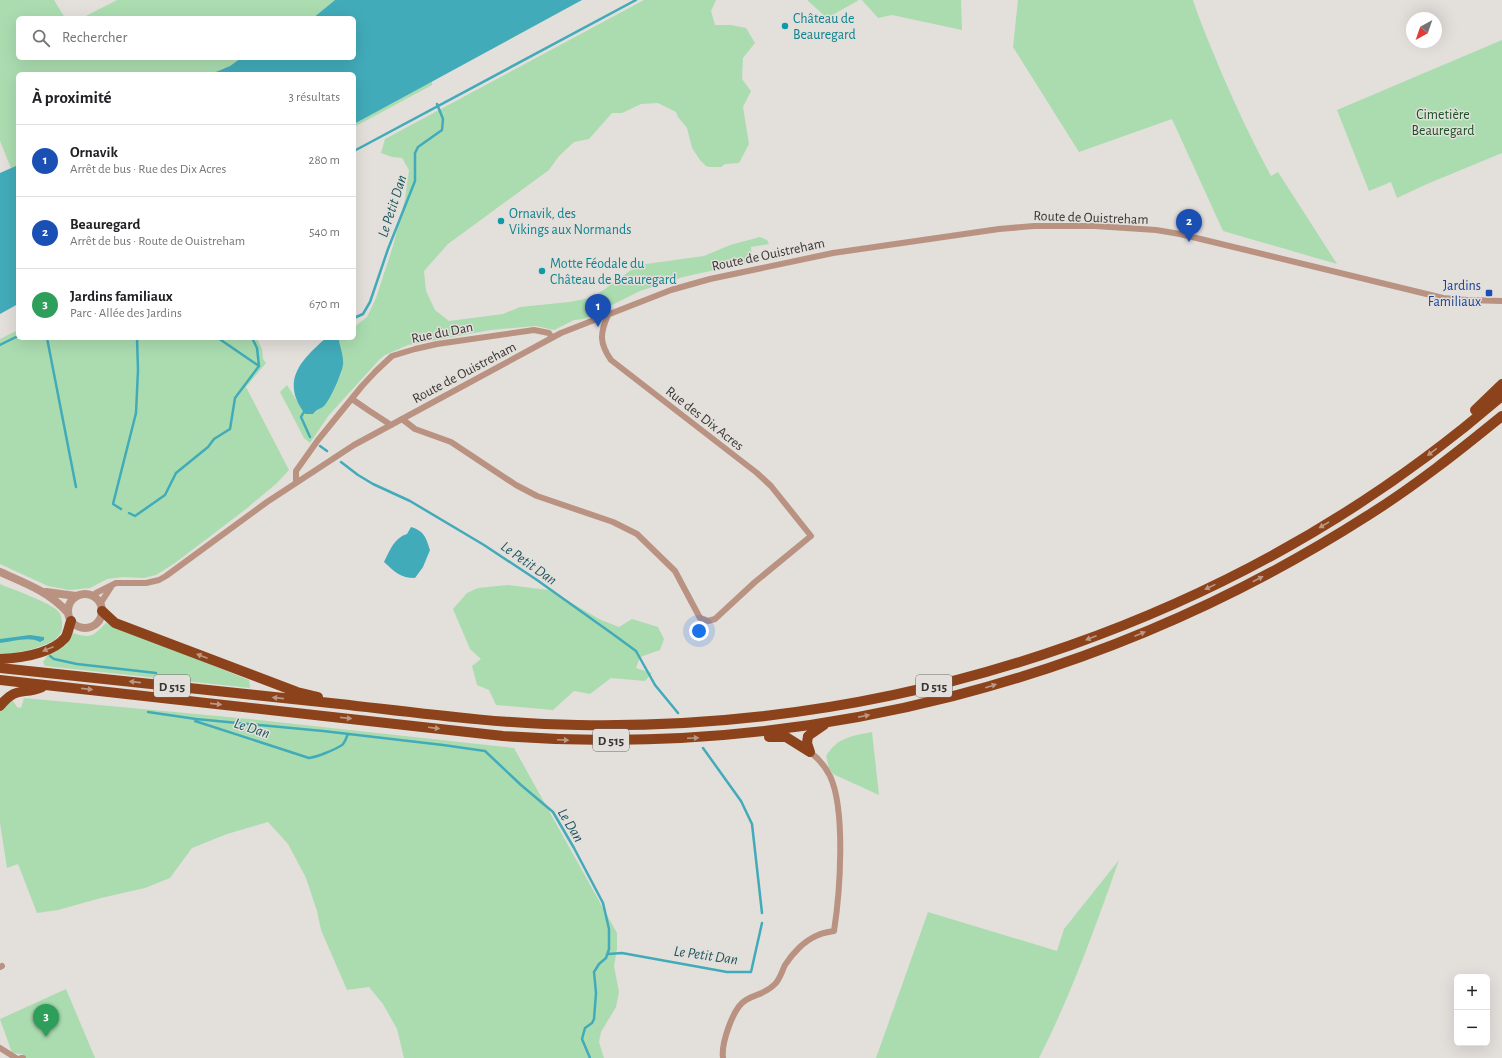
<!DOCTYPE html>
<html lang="fr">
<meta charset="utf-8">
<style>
body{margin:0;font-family:"Alegreya Sans",sans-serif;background:#f2f2f2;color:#202124}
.controls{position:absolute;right:12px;bottom:12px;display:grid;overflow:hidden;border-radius:6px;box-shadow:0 4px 16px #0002}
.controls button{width:36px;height:36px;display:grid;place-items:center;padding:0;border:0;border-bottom:1px solid #e0e0e0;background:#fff;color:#202124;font:20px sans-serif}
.compass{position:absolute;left:1406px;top:12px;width:36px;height:36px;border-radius:50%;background:#fff;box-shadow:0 4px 16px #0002;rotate:220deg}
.you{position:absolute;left:699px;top:631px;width:14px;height:14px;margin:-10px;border:3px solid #fff;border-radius:50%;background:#1a73e8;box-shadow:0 0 0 6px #1a73e833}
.badge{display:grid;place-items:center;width:26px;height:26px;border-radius:50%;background:#ab1a13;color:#fff;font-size:13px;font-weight:700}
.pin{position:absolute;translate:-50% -33px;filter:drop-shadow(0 1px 2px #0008)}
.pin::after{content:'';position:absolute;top:21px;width:14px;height:12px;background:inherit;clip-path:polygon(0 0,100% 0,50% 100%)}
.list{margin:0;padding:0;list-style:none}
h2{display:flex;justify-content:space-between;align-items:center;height:52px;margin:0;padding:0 16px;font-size:17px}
h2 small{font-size:13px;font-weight:400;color:#757577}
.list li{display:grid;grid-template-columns:26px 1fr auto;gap:12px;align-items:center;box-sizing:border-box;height:72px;padding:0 16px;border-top:1px solid #e0e0e0}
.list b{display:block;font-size:15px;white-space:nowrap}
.list p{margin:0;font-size:13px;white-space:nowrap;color:#757577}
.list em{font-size:13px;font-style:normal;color:#757577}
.icon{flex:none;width:22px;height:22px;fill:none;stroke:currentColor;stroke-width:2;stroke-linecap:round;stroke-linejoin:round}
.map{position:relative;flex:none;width:1502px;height:1058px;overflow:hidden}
.search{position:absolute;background:#fff;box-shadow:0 4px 16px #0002;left:16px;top:16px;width:340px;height:44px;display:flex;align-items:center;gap:10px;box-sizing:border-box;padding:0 14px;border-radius:6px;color:#757577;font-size:15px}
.panel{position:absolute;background:#fff;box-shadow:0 4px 16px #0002;left:16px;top:72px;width:340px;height:268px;border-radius:6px}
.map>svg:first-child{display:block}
.green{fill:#abdcb0}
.water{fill:#42abb9}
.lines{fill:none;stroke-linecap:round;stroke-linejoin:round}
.stream{stroke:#42abb9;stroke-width:2.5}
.minor{stroke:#ba9281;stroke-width:6}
.tertiary{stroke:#ba9281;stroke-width:8}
.trunk{stroke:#8c421a;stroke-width:10}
.oneway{fill:#bc9884}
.culture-dot{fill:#0f9aa8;stroke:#e3dfdb;stroke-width:1.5}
.transit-dot{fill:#1a4fb4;stroke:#e3dfdb;stroke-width:1.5}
.labels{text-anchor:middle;stroke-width:3;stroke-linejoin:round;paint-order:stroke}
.shield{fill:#e3dfdb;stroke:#6b6967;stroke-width:1}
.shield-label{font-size:13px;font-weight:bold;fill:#383635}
.culture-label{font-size:14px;fill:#0d838f;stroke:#e3dfdb;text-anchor:start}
.park-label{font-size:14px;fill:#1a5025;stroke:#e3dfdb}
.street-label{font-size:14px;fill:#383635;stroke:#e3dfdb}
.transit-label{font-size:14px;fill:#164399;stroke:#e3dfdb;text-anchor:end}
.water-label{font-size:15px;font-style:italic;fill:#1d575f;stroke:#e3dfdb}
</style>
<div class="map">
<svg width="1502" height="1058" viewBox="0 0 1502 1058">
<rect width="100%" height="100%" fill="#e3dfdb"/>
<path class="green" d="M 0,0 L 54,0 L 65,18 L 18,18 L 18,58 L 241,58 L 230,66 L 211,74 L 18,74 L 18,165 L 11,168 L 0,141 Z
M 117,0 L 335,0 L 313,18 L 82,18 Z
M 644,0 L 716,0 L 711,11 L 715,25 L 731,25 L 746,28 L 755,43 L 743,58 L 742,79 L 751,91 L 743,107 L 749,144 L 739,163 L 725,164 L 721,167 L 709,167 L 706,166 L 700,160 L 692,148 L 687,128 L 678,117 L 676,112 L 658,103 L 641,104 L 622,113 L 612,113 L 589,139 L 574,142 L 559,156 L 549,170 L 448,244 L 424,271 L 426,291 L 435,310 L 449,321 L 503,314 L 520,307 L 569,302 L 590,298 L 605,289 L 631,270 L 646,264 L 704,256 L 730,245 L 760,237 L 767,240 L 769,244 L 751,247 L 752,262 L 683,277 L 640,291 L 584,319 L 574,320 L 554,330 L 536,326 L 491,330 L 408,345 L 385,355 L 380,359 L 329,415 L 310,443 L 304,438 L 280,392 L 287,385 L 305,414 L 313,414 L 318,409 L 323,407 L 332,394 L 341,374 L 343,364 L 339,340 L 341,338 L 354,338 L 354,327 L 367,317 L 376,298 L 393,246 L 405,199 L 409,170 L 402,158 L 392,157 L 381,153 L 385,139 Z
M 807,0 L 859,0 L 827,18 Z
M 862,0 L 961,0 L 962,30 L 892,15 L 878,18 Z
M 1018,0 L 1193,0 C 1201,25 1212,49 1222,74 C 1237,109 1253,143 1271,176 L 1278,172 L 1337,264 L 1223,231 L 1172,119 L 1079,152 L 1013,47 Z
M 1502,40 L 1502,153 L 1427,184 L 1397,198 L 1391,182 L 1369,191 L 1337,110 Z
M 432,81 L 432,85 L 354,127 L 354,124 Z
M 18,330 L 18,338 L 257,338 L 262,349 L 263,359 L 266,363 L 246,387 L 289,470 L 277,483 L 246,509 L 175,563 L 156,575 L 144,578 L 123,577 L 107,579 L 90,588 L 69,590 L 48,586 L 0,564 L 0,339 Z
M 0,584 C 14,590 49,602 58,611 C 61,614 62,619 62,623 C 63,630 60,637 53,641 C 41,648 15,654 0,654 Z
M 507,585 L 549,590 L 601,620 L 619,627 L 632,619 L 658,627 L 664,639 L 660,650 L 640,657 L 636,668 L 652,673 L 645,681 L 611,678 L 590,694 L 574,691 L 553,710 L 496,705 L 489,690 L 477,685 L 472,666 L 481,659 L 470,649 L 453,609 L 467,593 L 478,588 Z
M 106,623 L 249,680 L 250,688 L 45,666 L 43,662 L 47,656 L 66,645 L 73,633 C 91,639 93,636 106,623 Z
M 11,698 L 17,707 L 21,708 L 24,698 L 250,719 L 514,748 L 617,933 L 617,949 L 614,966 L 619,992 L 616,1007 L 601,1032 L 599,1042 L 604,1058 L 404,1058 L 397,1029 L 383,1004 L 369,987 L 347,990 L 321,930 L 317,911 L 306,878 L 288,844 L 268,822 L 227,834 L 192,848 L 170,878 L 145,888 L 101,898 L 58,910 L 37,913 L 18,864 L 7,868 L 0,823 L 0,710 Z
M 872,732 L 879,795 L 833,774 L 829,768 L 826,756 C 838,737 852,736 872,732 Z
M 1119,860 C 1095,928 1072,993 1039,1058 L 876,1058 L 928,912 L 1057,951 L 1064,929 Z
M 66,989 L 95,1058 L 24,1058 L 22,1054 L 12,1053 L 0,1019 Z"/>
<path class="water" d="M 335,0 L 582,0 L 354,124 L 354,74 L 211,74 L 230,66 L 241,58 L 354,58 L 354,18 L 313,18 Z
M 18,165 L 18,304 L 0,314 L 0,173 Z
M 326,338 L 336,338 L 339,340 C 340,347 344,357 343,365 C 342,373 330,401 323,407 C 319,409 316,410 313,414 L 305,414 C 280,381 301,360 326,338 Z
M 411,527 C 424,531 426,537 430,550 L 423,567 L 415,578 C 400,578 395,572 384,562 C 390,550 394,538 407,534 Z
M 30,635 L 44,637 L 44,640 L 40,642 C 29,636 12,642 0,643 L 0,639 Z"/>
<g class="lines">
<path class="stream" d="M 354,151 L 636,0
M 354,318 L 363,314 L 370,302 L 388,249 L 415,181 L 415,153 L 418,147 L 442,130 L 443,119 L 437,104
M 47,338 L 76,487
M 218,338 L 259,366
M 0,345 L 18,336
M 305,410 L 301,417 L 310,437
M 320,446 L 327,451
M 341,462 L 358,475 L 373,484 L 410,501 L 484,545 L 537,580 L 610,632 L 636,651 L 655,685 L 678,713
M 121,509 L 113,504 L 136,413 L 138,370 L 137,338
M 129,513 L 135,516 L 165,495 L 176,473 L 208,447 L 214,439 L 230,429 L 235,398 L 259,366 L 257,348 L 252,338
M 50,656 L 54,659 L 77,664 L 156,673
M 148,712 L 196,719 L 323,731 L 443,745 L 485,751 L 521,785 L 553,812 L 574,848 L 603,903 L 609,929 L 609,949 L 606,958 L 599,964 L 594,972 L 596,993 L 594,1019 L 592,1023 L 585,1028 L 582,1039 L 590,1058
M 195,721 L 309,758 C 317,757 334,750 342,745 C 345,743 346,738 348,734
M 703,748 L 741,801 L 752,824 L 762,913
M 608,954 L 622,953 L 727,972 L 751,972 L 762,923"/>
<path class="minor" d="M 352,399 L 368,410 L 391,425
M 402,419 L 415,429 L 451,442 L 516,485 L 537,496 L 613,522 L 637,534 L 675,571 L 700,618 L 708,621 L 715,619 L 755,582 L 811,536 L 771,486 L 757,473 L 611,360 C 599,343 600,333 608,315
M 296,482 L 296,471 L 318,440 L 362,386 L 376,371 L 392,356 L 415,349 L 437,344 L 534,330 L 549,333 L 552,338
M 93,596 L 96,593 L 116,583 L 146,583 L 159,580 L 166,576 L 267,502 L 354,445 L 561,333 L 671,290 L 710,279 L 833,253 L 999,229 L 1034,226 L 1095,226 L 1156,230 L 1180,234 L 1443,298 L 1467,300 L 1502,301
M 100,604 L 111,587
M 0,967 L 2,966
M 0,1048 L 16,1058
M 21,1058 L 23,1058
M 723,1058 C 721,1044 733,1007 746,1000 C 757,993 764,995 775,984 C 780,979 782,971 785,965 C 792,954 804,941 816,936 C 821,933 828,932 834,931 C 840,893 846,810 830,776 C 825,766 818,758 810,752"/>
<path class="tertiary" d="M 0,572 C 25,583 50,592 68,613
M 46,592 L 76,596
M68 611a17 17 0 1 1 34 0a17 17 0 1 1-34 0Z"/>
<path class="trunk" d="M 1475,410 L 1502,384
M 102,611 L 115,623 L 297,692 L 318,697
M 0,659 C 19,658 51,654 65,638 C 68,634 69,626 71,621
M 0,668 C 113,680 227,692 340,704 C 419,713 498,724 578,725 C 913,731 1248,616 1502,396
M 0,680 L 503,736 C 808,759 1110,680 1367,516 C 1415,486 1459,451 1502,416
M 0,706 C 16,686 22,695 42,687
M 769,737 L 786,737 L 810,752
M 810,752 L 807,743 L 808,736 L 824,725"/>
</g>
<defs><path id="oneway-solid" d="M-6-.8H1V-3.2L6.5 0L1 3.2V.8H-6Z"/></defs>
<g class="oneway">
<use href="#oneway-solid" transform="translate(1432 452) rotate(143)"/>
<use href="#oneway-solid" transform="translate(1324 525) rotate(149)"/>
<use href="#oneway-solid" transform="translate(1258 579) rotate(-28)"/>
<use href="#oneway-solid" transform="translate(1210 587) rotate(154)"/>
<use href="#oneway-solid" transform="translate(1140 634) rotate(-22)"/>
<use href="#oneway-solid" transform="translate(1091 638) rotate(159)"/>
<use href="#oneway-solid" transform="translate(48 649) rotate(158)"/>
<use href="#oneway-solid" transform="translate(202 656) rotate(-159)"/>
<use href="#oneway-solid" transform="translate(135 682) rotate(-174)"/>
<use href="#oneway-solid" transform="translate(991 686) rotate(-17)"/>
<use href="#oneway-solid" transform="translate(87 689) rotate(6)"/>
<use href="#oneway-solid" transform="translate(278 698) rotate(-174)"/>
<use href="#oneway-solid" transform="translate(216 704) rotate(6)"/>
<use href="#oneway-solid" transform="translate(864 716) rotate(-11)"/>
<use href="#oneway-solid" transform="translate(346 718) rotate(6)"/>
<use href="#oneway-solid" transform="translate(434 728) rotate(7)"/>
<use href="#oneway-solid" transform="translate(693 738) rotate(-3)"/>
<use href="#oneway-solid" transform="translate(563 740) rotate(2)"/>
</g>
<g class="culture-dot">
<circle cx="785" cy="26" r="4"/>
<circle cx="501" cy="221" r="4"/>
<circle cx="542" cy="271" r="4"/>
</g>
<rect class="transit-dot" x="1485" y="289" width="8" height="8" rx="2"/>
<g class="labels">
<g class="shield">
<rect x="154" y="675" width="36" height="22" rx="3"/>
<rect x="916" y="675" width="36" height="22" rx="3"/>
<rect x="593" y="729" width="36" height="22" rx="3"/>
</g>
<g class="shield-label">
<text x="172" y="691">D 515</text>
<text x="934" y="691">D 515</text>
<text x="611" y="745">D 515</text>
</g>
<g class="culture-label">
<text x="793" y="23">Château de<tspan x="793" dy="16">Beauregard</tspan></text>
<text x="509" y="218">Ornavik, des<tspan x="509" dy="16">Vikings aux Normands</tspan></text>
<text x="550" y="268">Motte Féodale du<tspan x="550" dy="16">Château de Beauregard</tspan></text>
</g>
<g class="park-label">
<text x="1443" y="119">Cimetière<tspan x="1443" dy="16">Beauregard</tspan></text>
</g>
<g class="street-label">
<text transform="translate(1091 217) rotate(2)" y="5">Route de Ouistreham</text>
<text transform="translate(768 254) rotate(-12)" y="5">Route de Ouistreham</text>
<text transform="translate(442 332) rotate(-11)" y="5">Rue du Dan</text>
<text transform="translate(464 372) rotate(-28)" y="5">Route de Ouistreham</text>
<text transform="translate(705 418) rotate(38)" y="5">Rue des Dix Acres</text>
</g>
<g class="transit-label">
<text x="1481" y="290">Jardins<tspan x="1481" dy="16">Familiaux</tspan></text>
</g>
<g class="water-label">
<text transform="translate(392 206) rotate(-72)" y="5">Le Petit Dan</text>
<text transform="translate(529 563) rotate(35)" y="5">Le Petit Dan</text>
<text transform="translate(252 728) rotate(18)" y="5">Le Dan</text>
<text transform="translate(571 825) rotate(59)" y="5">Le Dan</text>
<text transform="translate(706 955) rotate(8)" y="5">Le Petit Dan</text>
</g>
</g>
</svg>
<div class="controls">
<button>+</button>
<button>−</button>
</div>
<svg class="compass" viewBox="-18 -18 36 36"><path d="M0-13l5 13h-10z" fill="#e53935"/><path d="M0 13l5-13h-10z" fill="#757577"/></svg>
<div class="you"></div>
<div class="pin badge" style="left:598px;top:327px;background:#1a4fb4">1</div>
<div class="pin badge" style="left:1189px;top:242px;background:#1a4fb4">2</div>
<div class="pin badge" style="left:46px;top:1037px;background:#2e9e5b">3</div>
<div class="search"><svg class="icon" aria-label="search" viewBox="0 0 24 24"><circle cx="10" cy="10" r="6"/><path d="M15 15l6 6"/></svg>Rechercher</div>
<section class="panel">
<h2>À proximité<small>3 résultats</small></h2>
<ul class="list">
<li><span class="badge" style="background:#1a4fb4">1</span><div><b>Ornavik</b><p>Arrêt de bus · Rue des Dix Acres</p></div><em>280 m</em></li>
<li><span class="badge" style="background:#1a4fb4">2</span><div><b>Beauregard</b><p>Arrêt de bus · Route de Ouistreham</p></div><em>540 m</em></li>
<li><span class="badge" style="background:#2e9e5b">3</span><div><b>Jardins familiaux</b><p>Parc · Allée des Jardins</p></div><em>670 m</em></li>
</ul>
</section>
</div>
